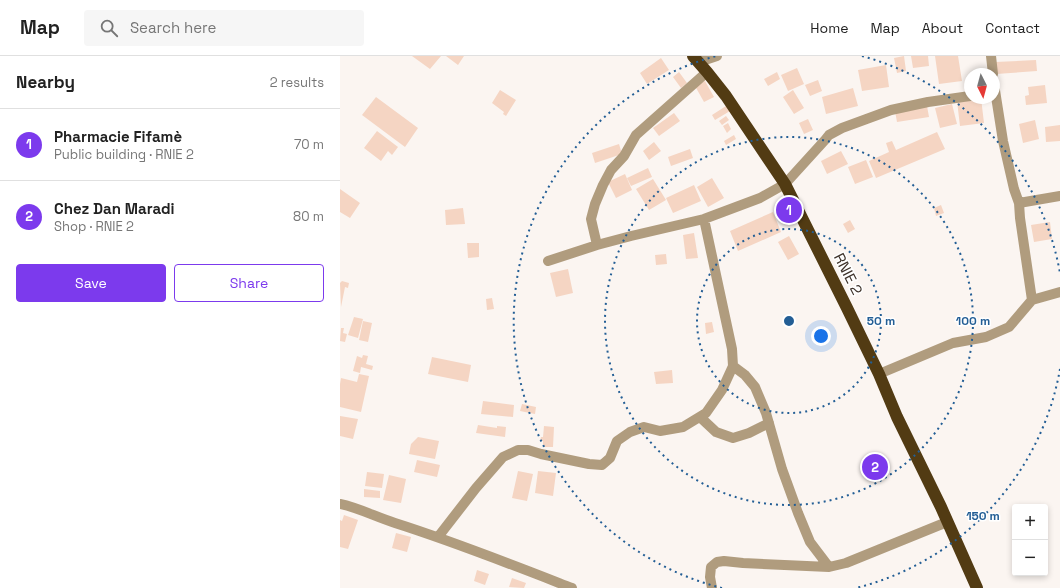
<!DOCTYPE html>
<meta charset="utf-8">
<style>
body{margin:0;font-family:"Space Grotesk",sans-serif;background:#f6f6f6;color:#222}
.controls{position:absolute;right:12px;bottom:12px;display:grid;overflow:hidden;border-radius:4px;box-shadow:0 2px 6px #0003}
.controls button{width:36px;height:36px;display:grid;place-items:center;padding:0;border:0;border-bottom:1px solid #e0e0e0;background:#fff;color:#222;font:20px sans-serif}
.compass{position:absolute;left:624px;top:12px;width:36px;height:36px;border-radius:50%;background:#fff;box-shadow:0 2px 6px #0003;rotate:174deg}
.you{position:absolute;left:481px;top:280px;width:14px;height:14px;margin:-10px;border:3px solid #fff;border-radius:50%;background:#1a73e8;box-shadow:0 0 0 6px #1a73e833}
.badge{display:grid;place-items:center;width:26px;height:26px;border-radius:50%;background:#7c3aed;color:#fff;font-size:13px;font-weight:700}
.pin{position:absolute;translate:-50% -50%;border:2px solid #fff;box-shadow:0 1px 4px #0006}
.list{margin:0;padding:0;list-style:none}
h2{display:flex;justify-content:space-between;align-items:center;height:52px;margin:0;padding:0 16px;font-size:17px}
h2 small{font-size:13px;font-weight:400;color:#767676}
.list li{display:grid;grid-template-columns:26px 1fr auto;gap:12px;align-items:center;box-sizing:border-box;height:72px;padding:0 16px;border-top:1px solid #e0e0e0}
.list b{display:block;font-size:15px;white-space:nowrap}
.list p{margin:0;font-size:13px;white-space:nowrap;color:#767676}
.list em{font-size:13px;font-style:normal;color:#767676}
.actions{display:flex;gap:8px;padding:12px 16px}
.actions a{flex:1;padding:9px 0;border:1px solid #7c3aed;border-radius:4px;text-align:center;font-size:14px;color:#7c3aed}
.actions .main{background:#7c3aed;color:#fff}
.icon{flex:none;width:22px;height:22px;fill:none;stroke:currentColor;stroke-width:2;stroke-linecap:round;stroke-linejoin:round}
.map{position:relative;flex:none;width:720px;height:532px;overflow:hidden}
header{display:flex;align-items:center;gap:24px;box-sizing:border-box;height:56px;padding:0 20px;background:#fff;border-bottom:1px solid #e0e0e0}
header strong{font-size:19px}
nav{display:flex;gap:22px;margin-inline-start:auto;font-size:14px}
.search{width:280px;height:36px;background:#f6f6f6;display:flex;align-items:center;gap:10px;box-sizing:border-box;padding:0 14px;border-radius:4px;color:#767676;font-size:15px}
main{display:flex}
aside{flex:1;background:#fff}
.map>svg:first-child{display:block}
.building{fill:#f5d5c3}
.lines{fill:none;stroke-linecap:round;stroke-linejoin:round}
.minor{stroke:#b09c7e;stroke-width:10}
.highway{stroke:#523b13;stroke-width:12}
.ring{fill:none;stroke:#235e95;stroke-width:2;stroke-dasharray:2 4}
.labels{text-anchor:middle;stroke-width:3;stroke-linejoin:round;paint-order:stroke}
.street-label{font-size:15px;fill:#3e322a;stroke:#fff}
.centre{fill:#235e95;stroke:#fff;stroke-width:2}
.ring-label{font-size:12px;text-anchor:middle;font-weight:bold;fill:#235e95;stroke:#fff;stroke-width:3;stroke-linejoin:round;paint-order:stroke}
</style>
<header>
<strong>Map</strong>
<div class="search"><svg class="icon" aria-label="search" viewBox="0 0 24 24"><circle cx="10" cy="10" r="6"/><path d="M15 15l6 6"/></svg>Search here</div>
<nav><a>Home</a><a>Map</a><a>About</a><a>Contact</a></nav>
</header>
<main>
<aside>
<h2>Nearby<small>2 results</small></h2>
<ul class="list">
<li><span class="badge">1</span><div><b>Pharmacie Fifamè</b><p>Public building · RNIE 2</p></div><em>70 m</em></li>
<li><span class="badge">2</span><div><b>Chez Dan Maradi</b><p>Shop · RNIE 2</p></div><em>80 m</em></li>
</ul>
<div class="actions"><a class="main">Save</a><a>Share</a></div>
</aside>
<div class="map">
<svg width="720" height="532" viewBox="0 0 720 532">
<rect width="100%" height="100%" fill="#fbf5f1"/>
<path class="building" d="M 72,0 L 101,0 L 90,13 Z
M 106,0 L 124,0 L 118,9 Z
M 564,0 L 566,15 L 557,17 L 554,2 Z
M 571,0 L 588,0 L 589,10 L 573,12 Z
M 595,0 L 618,0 L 622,25 L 599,28 Z
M 321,2 L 329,14 L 307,28 L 300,17 Z
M 696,4 L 697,15 L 656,18 L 655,6 Z
M 546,9 L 549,31 L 522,35 L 518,14 Z
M 457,12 L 464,28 L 448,35 L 441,19 Z
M 339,16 L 347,27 L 341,32 L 333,21 Z
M 437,16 L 440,23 L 428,30 L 424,23 Z
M 478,24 L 482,35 L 470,40 L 465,29 Z
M 365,25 L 374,41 L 364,46 L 355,30 Z
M 705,29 L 707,47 L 686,49 L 685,40 L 689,39 L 688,31 Z
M 513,32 L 518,50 L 486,58 L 482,41 Z
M 160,34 L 176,44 L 166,60 L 163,58 L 164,56 L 152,47 Z
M 453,34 L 464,52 L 454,58 L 443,41 Z
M 36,41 L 78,72 L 65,91 L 22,59 Z
M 641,42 L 644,67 L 620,70 L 617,45 Z
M 612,48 L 617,68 L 600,72 L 595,52 Z
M 386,50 L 390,55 L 375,64 L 372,59 Z
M 587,50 L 589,61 L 557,66 L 555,55 Z
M 334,57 L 340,65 L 319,80 L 313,72 Z
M 386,60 L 389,64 L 382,69 L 379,65 Z
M 468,63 L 473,74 L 464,78 L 459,67 Z
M 695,64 L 699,83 L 683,87 L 679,68 Z
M 388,67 L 391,73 L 387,77 L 383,70 Z
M 720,69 L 720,85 L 706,86 L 705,71 Z
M 37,75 L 58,91 L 52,99 L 48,95 L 41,105 L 24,92 Z
M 597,76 L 605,93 L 536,122 L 529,105 L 549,96 L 546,87 L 552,85 L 556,94 Z
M 394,79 L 396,83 L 386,89 L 384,85 Z
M 314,86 L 321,95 L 309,104 L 303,95 Z
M 279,88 L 282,98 L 255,107 L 252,97 Z
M 350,93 L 353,102 L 331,110 L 328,101 Z
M 501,95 L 508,108 L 487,118 L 481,105 Z
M 526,104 L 533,121 L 515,128 L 508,111 Z
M 308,112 L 312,121 L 291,130 L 287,122 Z
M 285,118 L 292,134 L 276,142 L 268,126 Z
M 372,122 L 384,142 L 368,151 L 357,131 Z
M 313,123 L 326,144 L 309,154 L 296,133 Z
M 354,129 L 361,145 L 333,157 L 326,142 Z
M 0,133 L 20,147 L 10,162 L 0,156 Z
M 601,149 L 604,157 L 596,160 L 594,152 Z
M 123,152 L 125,168 L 106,169 L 105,154 Z
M 433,156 L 441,176 L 398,195 L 390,175 Z
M 510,164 L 515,173 L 508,177 L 503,168 Z
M 710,166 L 712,183 L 694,186 L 691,169 Z
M 354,177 L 358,202 L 346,203 L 343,179 Z
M 449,180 L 459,198 L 448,204 L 438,186 Z
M 127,187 L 139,187 L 139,201 L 128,202 Z
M 326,198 L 327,208 L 316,209 L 315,199 Z
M 228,213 L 233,237 L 216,241 L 210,217 Z
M 2,225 L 9,227 L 8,232 L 5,231 L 1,251 L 0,227 Z
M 152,242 L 154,253 L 147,254 L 146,243 Z
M 14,261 L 23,263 L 18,282 L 8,279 Z
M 23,265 L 32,267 L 28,286 L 19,284 Z
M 372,266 L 374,276 L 366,278 L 365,267 Z
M 1,272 L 4,272 L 3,277 L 7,278 L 5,286 L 0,285 Z
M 23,299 L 28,300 L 26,308 L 33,310 L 32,314 L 21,311 L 20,317 L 13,315 L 17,300 L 22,302 Z
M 92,301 L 131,309 L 128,326 L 88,318 Z
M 332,314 L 333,327 L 316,328 L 314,316 Z
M 19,318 L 29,320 L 21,356 L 0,351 L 0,328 L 1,322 L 17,326 Z
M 143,345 L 174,349 L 173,361 L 141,358 Z
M 182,348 L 196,351 L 195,358 L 180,355 Z
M 0,360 L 18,363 L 13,383 L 0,380 Z
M 138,369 L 157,372 L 157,370 L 166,371 L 165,381 L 136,377 Z
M 204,370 L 214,371 L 213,391 L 203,391 L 203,385 L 200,385 L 201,381 L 203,381 Z
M 78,381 L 99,385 L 95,403 L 69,398 L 71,388 Z
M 77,404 L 100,409 L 97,421 L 74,416 Z
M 178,415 L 193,418 L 187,445 L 172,442 Z
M 198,415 L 216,417 L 213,440 L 195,437 Z
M 27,416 L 44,418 L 42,432 L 25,430 Z
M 49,419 L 66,423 L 61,447 L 43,444 Z
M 24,433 L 40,435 L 40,442 L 24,441 Z
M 4,459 L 18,464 L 8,493 L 0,491 L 0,464 L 2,465 Z
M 56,477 L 71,481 L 67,496 L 52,492 Z
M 137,514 L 149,518 L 145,529 L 134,525 Z
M 172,522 L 186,527 L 184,532 L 169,531 Z"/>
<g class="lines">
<path class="minor" d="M 651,0 L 653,18
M 359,6 L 377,0
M 654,28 L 663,85 L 674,133 L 679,147 L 680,162 L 692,244
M 679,147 L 720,140
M 257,189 L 251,163 L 255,148 L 263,129 L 271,114 L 284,100 L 296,79 L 367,16
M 208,205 L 257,189 L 291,180 L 364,163 L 420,142 L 445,128 L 485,84 L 489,79 L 502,72 L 551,54 L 588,46 L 630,40
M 393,310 L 405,319 L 415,331 L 426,357 L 442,413 L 458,457 L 470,486 L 489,511
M 539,318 L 613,287 L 646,281 L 669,271 L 692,244 L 720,236
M 360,361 L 376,376 L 393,382 L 409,377 L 429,367
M 0,448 C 19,452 36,461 55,467 C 115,486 173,509 232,532
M 98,481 L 136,432 L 163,401 L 178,394 L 188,394 L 201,398 L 249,408 L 262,409 L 270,402 L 277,385 L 290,376 L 304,371 L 320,375 L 343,371 L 366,357 L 382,334 L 393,310 L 392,293 L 364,163
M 372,532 L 370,521 L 371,511 L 377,506 L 384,505 L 403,507 L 489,511 L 506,507 L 607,466"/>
<path class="highway" d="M 353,0 L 367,16 L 386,40 L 445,128 L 507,252 L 539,318 L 557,361 L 601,451 L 637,532"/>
</g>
<g class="ring">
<circle cx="449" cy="265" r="92"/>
<circle cx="449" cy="265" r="184"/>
<path d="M720 313A275 275 0 0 1 516 532M382 532A275 275 0 0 1 376 0M522 0A275 275 0 0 1 720 217"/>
</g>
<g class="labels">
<g class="street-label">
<text transform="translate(508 218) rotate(63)" y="5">RNIE 2</text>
</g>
</g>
<circle cx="449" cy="265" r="6" class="centre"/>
<g class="ring-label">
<text x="541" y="269">50 m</text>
<text x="633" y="269">100 m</text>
<text x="643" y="464">150 m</text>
</g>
</svg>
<div class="controls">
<button>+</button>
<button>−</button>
</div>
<svg class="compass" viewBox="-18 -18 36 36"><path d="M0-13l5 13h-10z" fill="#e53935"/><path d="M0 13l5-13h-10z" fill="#767676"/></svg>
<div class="you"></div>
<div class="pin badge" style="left:449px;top:154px">1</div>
<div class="pin badge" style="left:535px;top:411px">2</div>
</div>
</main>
